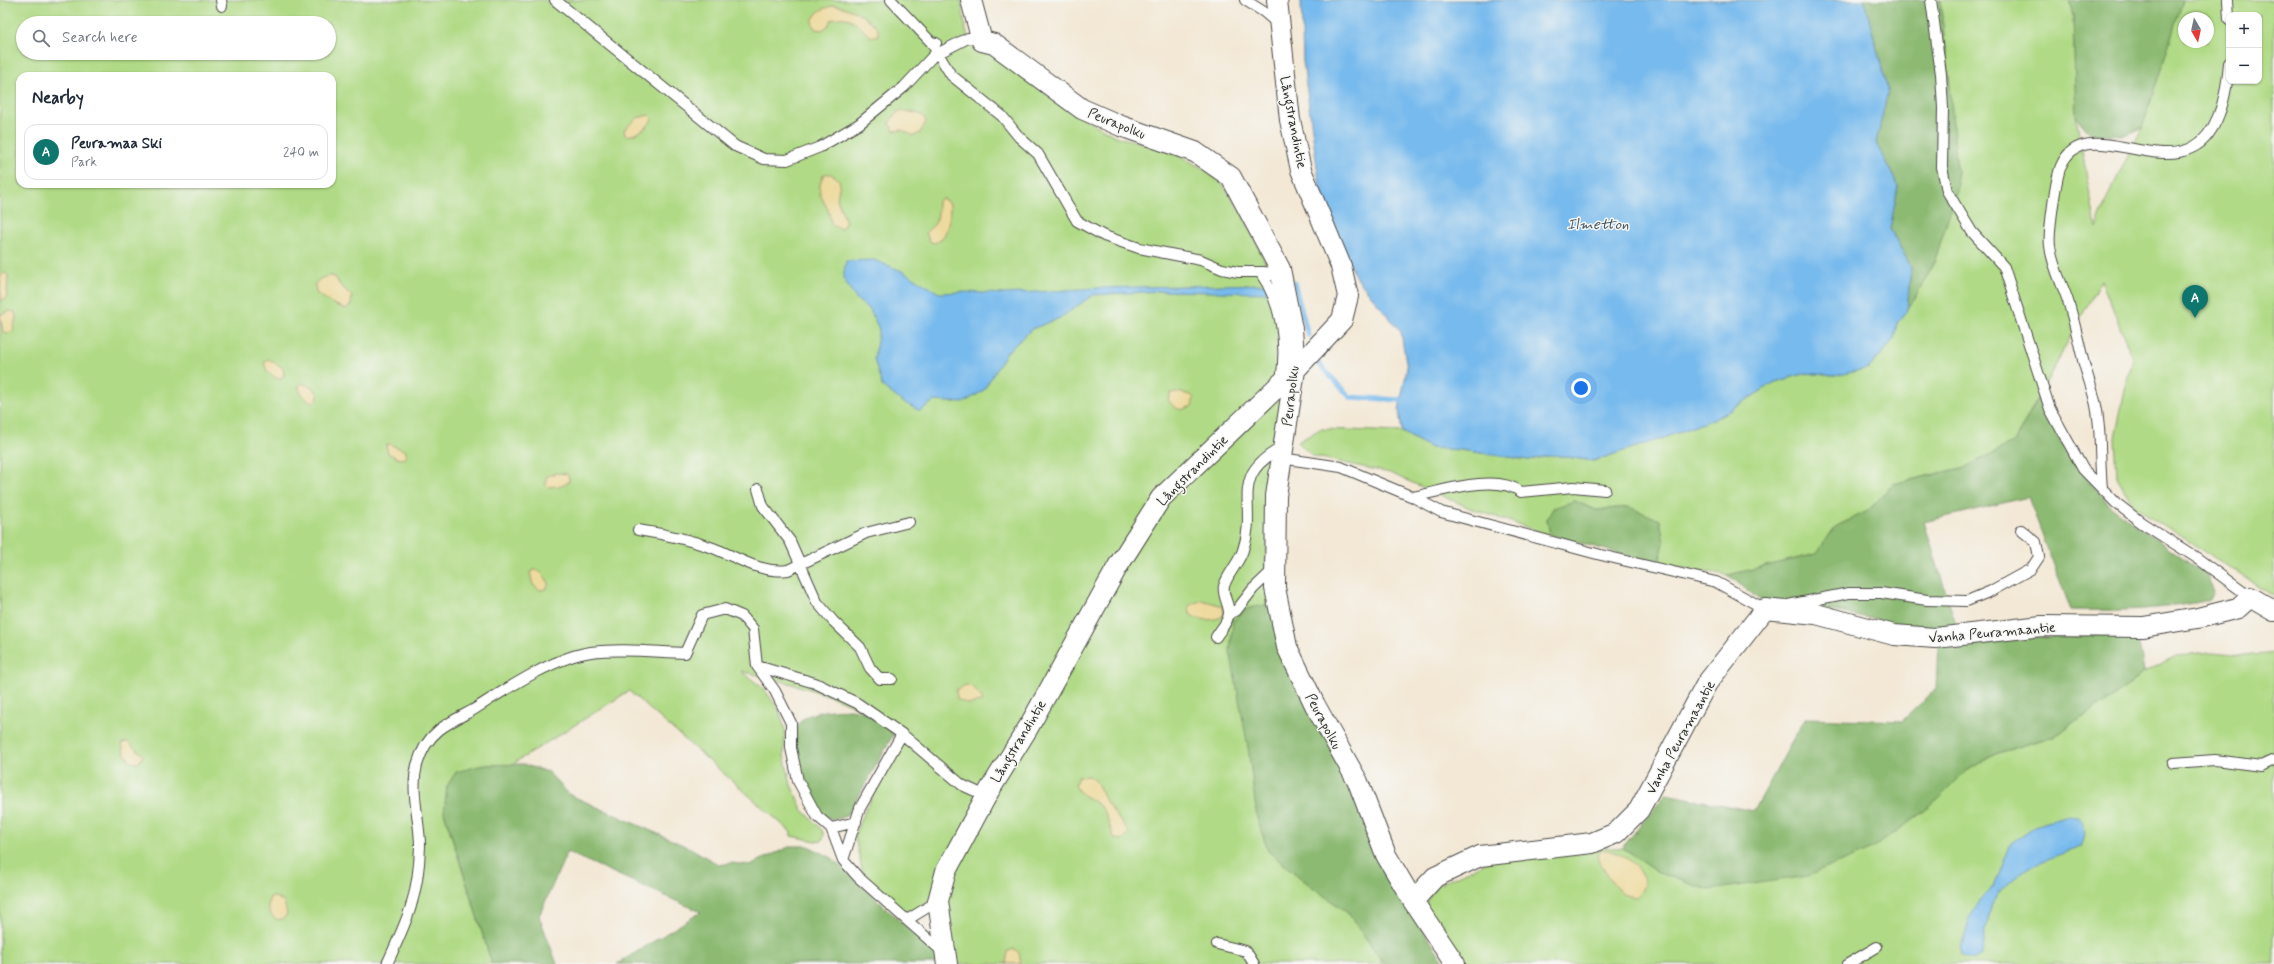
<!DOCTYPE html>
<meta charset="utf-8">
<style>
body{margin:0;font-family:Mynerve,sans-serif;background:#f6f6f7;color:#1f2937}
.controls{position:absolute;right:12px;top:12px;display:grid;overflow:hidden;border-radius:8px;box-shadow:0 1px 3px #0004}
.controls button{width:36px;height:36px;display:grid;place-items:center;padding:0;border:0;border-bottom:1px solid #e0e1e3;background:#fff;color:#1f2937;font:20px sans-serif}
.compass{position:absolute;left:2178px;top:12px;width:36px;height:36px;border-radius:50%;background:#fff;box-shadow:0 1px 3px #0004;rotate:171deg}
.you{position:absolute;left:1581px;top:388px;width:14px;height:14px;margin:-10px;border:3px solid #fff;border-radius:50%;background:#1a73e8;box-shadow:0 0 0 6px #1a73e833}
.badge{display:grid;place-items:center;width:26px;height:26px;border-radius:50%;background:#0f766e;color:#fff;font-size:13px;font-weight:700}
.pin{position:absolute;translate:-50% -33px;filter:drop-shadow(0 1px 2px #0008)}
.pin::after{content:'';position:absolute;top:21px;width:14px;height:12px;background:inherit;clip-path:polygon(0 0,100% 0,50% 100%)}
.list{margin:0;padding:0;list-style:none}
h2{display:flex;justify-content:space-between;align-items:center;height:52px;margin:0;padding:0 16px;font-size:17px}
h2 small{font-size:13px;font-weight:400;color:#747a83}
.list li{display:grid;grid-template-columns:26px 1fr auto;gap:12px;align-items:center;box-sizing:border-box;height:56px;margin:0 8px 8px;padding:0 8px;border:1px solid #e0e1e3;border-radius:12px}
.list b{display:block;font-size:15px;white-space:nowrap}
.list p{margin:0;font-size:13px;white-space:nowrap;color:#747a83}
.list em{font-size:13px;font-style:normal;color:#747a83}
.icon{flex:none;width:22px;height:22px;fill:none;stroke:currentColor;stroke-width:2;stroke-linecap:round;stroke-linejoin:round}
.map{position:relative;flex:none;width:2274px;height:964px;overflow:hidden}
.search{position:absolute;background:#fff;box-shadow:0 1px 3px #0004;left:16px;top:16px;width:320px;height:44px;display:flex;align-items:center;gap:10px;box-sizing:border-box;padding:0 14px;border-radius:22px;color:#747a83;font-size:15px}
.panel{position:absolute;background:#fff;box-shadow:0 1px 3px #0004;left:16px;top:72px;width:320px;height:116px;border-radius:12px}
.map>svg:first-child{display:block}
.green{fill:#b0da85;stroke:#6e8258;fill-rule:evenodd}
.forest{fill:#8cba72;stroke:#5c724e}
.sand{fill:#eeda9e;stroke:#8c8264}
.water{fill:#77baed;stroke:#51728c}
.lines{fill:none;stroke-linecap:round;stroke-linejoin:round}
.stream{stroke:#77baed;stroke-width:5}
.lane-casing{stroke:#494744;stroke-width:12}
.street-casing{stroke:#494744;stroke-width:22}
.lane{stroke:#fff;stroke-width:10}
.street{stroke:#fff;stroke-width:20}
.labels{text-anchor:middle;stroke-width:3;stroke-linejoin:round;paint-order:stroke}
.street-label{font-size:14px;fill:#2b2b2b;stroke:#f6f6f2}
.water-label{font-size:15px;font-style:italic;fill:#425665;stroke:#f6f6f2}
</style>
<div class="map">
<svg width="2274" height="964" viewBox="0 0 2274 964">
<rect width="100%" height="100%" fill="#f6f6f2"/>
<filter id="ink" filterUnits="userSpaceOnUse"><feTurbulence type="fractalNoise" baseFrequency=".025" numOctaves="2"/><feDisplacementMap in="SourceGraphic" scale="8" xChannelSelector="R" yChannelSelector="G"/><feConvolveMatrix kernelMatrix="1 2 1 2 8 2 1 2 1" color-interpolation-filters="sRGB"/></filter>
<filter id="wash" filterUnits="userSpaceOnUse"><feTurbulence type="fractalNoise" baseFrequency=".012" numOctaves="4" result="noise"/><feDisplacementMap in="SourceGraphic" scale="16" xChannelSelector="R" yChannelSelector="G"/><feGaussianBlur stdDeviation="0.9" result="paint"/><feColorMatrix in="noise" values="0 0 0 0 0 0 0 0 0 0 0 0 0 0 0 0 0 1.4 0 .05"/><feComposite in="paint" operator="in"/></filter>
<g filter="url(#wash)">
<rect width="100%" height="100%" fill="#f3e8d5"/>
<path class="green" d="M 0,0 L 961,0 L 966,31 L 974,48 L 996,56 L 1061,105 L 1115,136 L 1156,147 L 1184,158 L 1202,168 L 1223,185 L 1240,210 L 1261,252 L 1281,302 L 1289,361 L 1265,565 L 1271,604 L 1249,753 L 1257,818 L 1268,851 L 1302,879 L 1349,914 L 1384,964 L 955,964 L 929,902 L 920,910 L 902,912 L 866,881 L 862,870 L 855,837 L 861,818 L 900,745 L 906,743 C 890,733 880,719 863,710 C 824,691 783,681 741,671 L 764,689 L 779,710 L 785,730 L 784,755 L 791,785 L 802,809 L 822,830 L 824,836 L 821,842 L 791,836 L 791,832 L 629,691 L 511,765 L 483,765 L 444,812 L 492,964 L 0,964 ZM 23,23 L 329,23 L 329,53 L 23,53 ZM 20,76 L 332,76 L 332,184 L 20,184 Z
M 1940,0 L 2069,0 L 2073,16 L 2076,116 L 2096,228 L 2107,198 L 2142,128 L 2183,0 L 2274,0 L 2274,596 L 2134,506 L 2117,478 L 2115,438 L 2132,357 L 2101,280 L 2014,442 L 1966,467 L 1893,484 L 1868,511 L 1835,527 L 1817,554 L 1728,575 L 1659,564 L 1664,542 L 1629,507 L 1596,510 L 1574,501 L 1547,519 L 1550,535 L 1472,509 L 1390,473 L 1312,456 L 1298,442 L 1320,429 L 1402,432 L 1431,448 L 1461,450 L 1529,460 L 1554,455 L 1593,461 L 1721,416 L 1775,382 L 1807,373 L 1835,376 L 1885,348 L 1893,339 L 1897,323 L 1933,266 L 1958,187 L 1950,87 ZM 2229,15 L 2259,15 L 2259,81 L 2229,81 ZM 2184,18 L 2208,18 L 2208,42 L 2184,42 Z
M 2274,652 L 2274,964 L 1463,964 L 1424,907 L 1437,885 L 1490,861 L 1584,847 L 1622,848 L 1659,873 L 1931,806 L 1965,772 L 1998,753 L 2054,736 L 2112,698 L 2144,672 L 2176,656 L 2212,653 L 2245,656 Z"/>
<path class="forest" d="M 1864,0 L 1940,0 L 1950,87 L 1958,187 L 1933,266 L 1907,311 L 1911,267 L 1890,229 L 1898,186 L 1876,143 L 1888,91 Z
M 2069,0 L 2183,0 L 2142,128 L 2125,135 L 2095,134 L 2085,129 L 2076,116 L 2073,16 Z
M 2038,398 L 2067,454 L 2111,507 L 2206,574 L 2214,591 L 2210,600 C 2164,610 2118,611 2071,610 L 2028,497 L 1924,522 L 1956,625 L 1926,630 L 1845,613 L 1761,601 L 1728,575 L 1816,554 L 1835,527 L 1868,511 L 1893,484 L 1966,467 L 2014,442 Z
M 1574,501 L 1596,510 L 1629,507 L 1660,520 L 1664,542 L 1659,564 L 1550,535 L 1547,519 L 1553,508 Z
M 1271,604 L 1388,878 L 1446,964 L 1384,964 L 1349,914 L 1302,879 L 1268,851 L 1257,818 L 1249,753 L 1230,651 L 1233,620 L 1249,608 Z
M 2137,632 L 2144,672 L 2112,698 L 2054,736 L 1998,753 L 1965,772 L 1931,806 L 1874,848 L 1808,876 L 1709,890 L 1659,873 L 1622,848 L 1666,794 L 1754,811 L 1805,718 L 1902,721 L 1936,689 L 1938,642 Z
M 851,709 C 867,711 885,721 893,735 L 849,813 C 842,818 835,821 827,817 C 808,808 784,735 802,720 C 815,709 835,710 851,709 Z
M 522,764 L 548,772 L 570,795 L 692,849 L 719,865 L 731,863 L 750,865 L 791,846 L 808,846 L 832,858 L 941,959 L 942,964 L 617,964 L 701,912 L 567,852 L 539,916 L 557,964 L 492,964 L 444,812 L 447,786 L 456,772 L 483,765 Z"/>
<path class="sand" d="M 834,5 C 851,8 867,16 878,29 L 878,35 L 872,37 C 856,27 854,12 831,20 L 828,26 L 822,30 L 815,29 L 812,22 C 816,10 823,9 834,5 Z
M 907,111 C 916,114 923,112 926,122 L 920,133 L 914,136 L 902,130 L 894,131 L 889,123 L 897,112 Z
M 649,115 L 652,118 C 651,126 633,138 625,135 L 624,130 L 637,118 Z
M 824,174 C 831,173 835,175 840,182 L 837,199 L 846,222 L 841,229 L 832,225 C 830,221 830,217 829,213 C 823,196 814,194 824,174 Z
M 942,198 L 950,204 C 950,217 949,239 934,243 L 929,241 L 926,232 C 941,220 937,218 938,201 Z
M 6,273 L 8,275 C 8,279 7,296 6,299 L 1,300 L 0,277 L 2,274 Z
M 331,276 L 335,277 L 340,285 L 352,296 L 351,305 L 346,309 L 333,304 L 316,293 L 315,284 C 320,278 323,277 331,276 Z
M 10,311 L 15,312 L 16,317 L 13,331 L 7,334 L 3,332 L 0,315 Z
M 269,359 L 283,368 L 284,376 L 278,379 L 267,372 L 264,362 Z
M 301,383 L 312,387 L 318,394 L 317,400 L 313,402 C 306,400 299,394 299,386 Z
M 1176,392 L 1191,395 L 1194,398 L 1192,406 L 1181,410 L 1174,407 L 1168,400 L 1171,393 Z
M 389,444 L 406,451 L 406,458 L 399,459 L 388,453 L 386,445 Z
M 556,473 L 567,474 L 569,478 L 569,482 L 562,486 L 548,487 L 546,485 L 546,477 Z
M 534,570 C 541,570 545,577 549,583 L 546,589 L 540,590 L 533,585 L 530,573 Z
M 1202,600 L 1223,606 L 1224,615 C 1217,622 1197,621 1190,614 L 1189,606 Z
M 966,685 L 973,687 L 982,698 L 982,702 L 968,704 L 957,699 L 956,690 Z
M 128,742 L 143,755 L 139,763 L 131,762 L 124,753 L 122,743 Z
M 1089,776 L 1096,781 L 1107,803 L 1129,833 L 1122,840 L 1115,839 C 1109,829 1109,816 1101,807 C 1092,798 1080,797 1075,785 L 1078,777 Z
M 1605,850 C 1625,852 1659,877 1636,897 C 1631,896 1626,896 1623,894 C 1618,891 1599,864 1597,857 L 1599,852 Z
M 270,897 L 275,897 L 284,902 L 287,914 L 284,918 L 278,920 C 269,915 266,907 270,897 Z
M 1015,949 L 1019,953 L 1021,964 L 1006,964 L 1008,951 Z"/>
<path class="water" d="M 1301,0 L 1864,0 L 1888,91 L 1876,143 L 1898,186 L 1890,229 L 1911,267 L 1907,311 L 1897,323 L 1894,339 L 1869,368 L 1835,376 L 1807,373 L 1775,382 L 1721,416 L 1664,438 L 1593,461 L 1554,455 L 1529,460 L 1461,450 L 1431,448 L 1402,432 L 1399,410 L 1407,368 L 1401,332 L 1355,276 L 1321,196 L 1303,62 Z
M 874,260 L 902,271 L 939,293 L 964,292 L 1005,294 L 1097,288 L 1266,284 L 1267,293 L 1160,291 L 1093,295 L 1060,318 L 1032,329 L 1007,352 L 983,391 L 963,403 L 934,401 L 920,411 L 901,401 L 882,386 L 874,359 L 879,329 L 870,310 L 856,299 L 843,278 L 846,261 Z
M 2065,816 L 2078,817 C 2087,826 2086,835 2081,847 C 2050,858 2011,869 1994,901 C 1986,918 1986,938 1981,955 L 1973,960 L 1962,956 L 1961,949 L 1970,917 L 1980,900 L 1994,887 L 2011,843 L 2035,826 Z"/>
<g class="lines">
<path class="stream" d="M 1294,283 L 1308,335
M 1315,360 L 1350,397 L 1401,400"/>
</g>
</g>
<g filter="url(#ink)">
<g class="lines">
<defs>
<path id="lane" d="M 221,0 L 222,6
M 555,0 L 735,146 L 764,159 L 787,160 L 820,147 L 859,124 L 904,87 L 933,56 L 968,38 L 982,41
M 891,0 L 931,42 L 936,43
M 1245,0 L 1264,12 L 1278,24
M 1931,0 L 1941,74 L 1943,108 L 1942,167 L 1947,191 L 1972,232 L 2004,267 L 2050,409 L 2083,469 L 2116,503 L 2142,523 L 2197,558 L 2250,597
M 2228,0 L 2229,19
M 931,42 L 951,75 L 1002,116 L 1019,137 L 1038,154 L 1077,221 L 1104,236 L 1139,248 L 1201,260 L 1222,269 L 1238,272 L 1265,272 L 1282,278
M 1260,272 C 1282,303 1287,345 1281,381
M 1281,458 L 1341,467 L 1413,497 L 1441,512 L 1601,555 L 1716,582 L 1765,609 L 1769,608
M 2102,488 C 2099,458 2102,426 2094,397 C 2091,385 2086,372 2083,360 C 2078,340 2074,320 2068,301 C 2062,283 2052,266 2050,246 C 2048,233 2056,178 2061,166 C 2091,94 2216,235 2229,63
M 758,489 L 763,506 L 790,541 L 817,602 L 833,621 L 860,647 L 870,668 L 880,679 L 892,679
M 1413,497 C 1442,491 1496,473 1521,492 L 1573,487 L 1605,490
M 638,530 C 664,534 688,539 713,548 C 737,557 761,574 788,570 L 866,533 L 909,522
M 1788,605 L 1849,593 L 1881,593 L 1927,600 L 1967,601 L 1991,591 L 2031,569 L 2039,557 L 2036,542 L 2021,530
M 1229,613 L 1236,611 L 1253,589 L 1274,569
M 1216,637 C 1220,630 1229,621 1229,613 C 1229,604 1222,595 1224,586 C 1228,573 1239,563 1243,550 C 1259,503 1226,477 1283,447
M 757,666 L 775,691 L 791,723 L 791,748 L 798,781 L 817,816 L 831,828 L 843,860 L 858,877 L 943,952
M 2173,763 L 2215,760 L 2261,766 L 2274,760
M 831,828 L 856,822
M 843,860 L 860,808 L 902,734
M 907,920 L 938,901
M 1217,944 L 1246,951 L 1254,964
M 387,964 C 407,921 419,895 420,846 C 420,820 410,792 417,765 C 421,751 428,739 439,730 C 449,722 462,716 473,710 C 505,690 554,657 591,652 C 622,648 654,652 685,653 L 702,615 L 725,609 L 742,616 L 753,629 L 757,666 L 815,683 L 857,703 L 902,734 L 962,785 L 986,796
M 1848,964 L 1877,947"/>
<path id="street" d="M 971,0 L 982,41 L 994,44 L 1082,109 L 1121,126 L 1195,152 L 1231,177 L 1280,269 L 1292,329 L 1295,370 L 1276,496 L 1275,588 L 1287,647 L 1315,705 L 1358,782 L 1386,855 L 1413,901
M 947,964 L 938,901 L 946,871 L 989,791 L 1028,728 L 1118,566 L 1161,498 L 1295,370 L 1342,320 L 1348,296 L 1341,266 L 1301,170 L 1290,120 L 1277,0
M 1455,964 L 1413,901 L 1435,877 L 1480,856 L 1592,843 L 1616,833 L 1639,810 L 1707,683 L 1765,609 L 1816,614 L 1894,635 L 1935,638 L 2042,626 L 2143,627 L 2198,618 L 2238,608 L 2250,597 L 2274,611"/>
</defs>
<use href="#lane" class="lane-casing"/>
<use href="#street" class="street-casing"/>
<use href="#lane" class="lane"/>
<use href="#street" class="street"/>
</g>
</g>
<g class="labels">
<g class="street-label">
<text transform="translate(1294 122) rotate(79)" y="5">Långstrandintie</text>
<text transform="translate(1117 123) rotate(22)" y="5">Peurapolku</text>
<text transform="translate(1290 396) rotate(-83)" y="5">Peurapolku</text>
<text transform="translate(1192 470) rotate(-45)" y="5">Långstrandintie</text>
<text transform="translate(1992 632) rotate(-5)" y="5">Vanha Peuramaantie</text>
<text transform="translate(1324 721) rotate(62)" y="5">Peurapolku</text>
<text transform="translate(1680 737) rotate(-61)" y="5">Vanha Peuramaantie</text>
<text transform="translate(1018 741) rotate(-59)" y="5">Långstrandintie</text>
</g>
<g class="water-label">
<text x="1598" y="229">Ilmetton</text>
</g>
</g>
</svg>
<div class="controls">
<button>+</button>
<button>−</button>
</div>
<svg class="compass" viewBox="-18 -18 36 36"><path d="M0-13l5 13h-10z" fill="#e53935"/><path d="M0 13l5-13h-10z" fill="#747a83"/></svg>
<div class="you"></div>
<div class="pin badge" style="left:2195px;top:318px">A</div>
<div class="search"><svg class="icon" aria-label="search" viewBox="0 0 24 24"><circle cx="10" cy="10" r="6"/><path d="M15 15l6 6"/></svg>Search here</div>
<section class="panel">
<h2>Nearby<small></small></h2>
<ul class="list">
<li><span class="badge">A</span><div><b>Peuramaa Ski</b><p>Park</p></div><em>240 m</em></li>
</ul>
</section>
</div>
